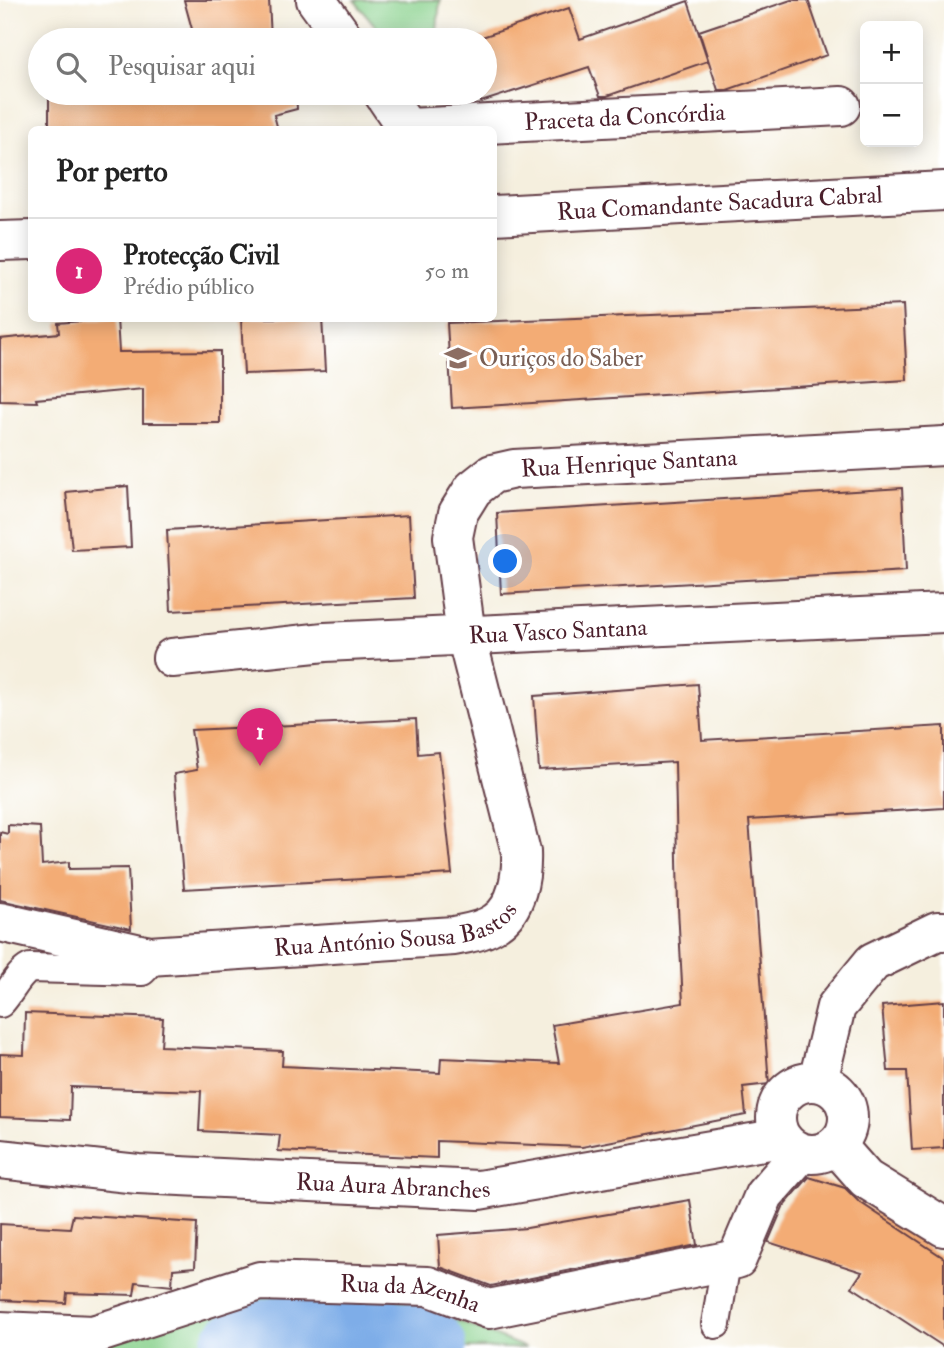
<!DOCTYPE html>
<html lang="pt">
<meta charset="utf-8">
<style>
body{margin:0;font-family:"IM FELL Double Pica",serif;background:#f2f2f2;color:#222}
.controls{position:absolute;right:21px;top:21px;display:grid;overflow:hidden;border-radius:10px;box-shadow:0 4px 18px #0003}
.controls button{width:63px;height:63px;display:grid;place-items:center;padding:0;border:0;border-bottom:2px solid #e0e0e0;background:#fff;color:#222;font:35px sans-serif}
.you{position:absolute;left:506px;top:562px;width:24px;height:24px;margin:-18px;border:5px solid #fff;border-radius:50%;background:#1a73e8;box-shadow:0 0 0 10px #1a73e833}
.badge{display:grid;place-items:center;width:46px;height:46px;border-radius:50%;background:#db2777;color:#fff;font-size:23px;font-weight:700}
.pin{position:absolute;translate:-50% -58px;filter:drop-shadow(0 2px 4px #0008)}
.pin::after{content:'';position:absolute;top:37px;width:24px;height:21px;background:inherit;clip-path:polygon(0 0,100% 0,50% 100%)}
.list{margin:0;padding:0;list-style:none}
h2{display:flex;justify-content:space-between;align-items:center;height:91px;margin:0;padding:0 28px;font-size:30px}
h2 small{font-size:23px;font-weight:400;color:#767676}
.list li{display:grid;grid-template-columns:46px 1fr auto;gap:21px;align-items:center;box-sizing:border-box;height:105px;padding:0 28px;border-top:2px solid #e0e0e0}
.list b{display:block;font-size:26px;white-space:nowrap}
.list p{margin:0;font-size:23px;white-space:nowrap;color:#767676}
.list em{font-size:23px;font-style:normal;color:#767676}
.icon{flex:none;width:38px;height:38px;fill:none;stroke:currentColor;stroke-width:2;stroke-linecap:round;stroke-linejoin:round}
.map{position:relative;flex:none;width:944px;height:1348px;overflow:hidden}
.search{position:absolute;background:#fff;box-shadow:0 4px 18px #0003;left:28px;top:28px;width:469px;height:77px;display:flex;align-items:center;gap:18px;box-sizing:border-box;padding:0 24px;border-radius:38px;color:#767676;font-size:26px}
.panel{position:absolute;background:#fff;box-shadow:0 4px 18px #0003;left:28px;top:126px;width:469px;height:196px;border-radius:10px}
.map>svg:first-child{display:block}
.green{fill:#8ad28e;stroke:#6a785c;stroke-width:2}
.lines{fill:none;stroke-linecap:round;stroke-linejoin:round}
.river{stroke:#7eade8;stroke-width:77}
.building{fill:#f3ac75}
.pedestrian-casing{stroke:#643e46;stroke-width:32}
.minor-casing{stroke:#643e46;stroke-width:42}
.secondary-casing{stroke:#643e46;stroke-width:42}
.pedestrian{stroke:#fff;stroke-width:28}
.minor{stroke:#fff;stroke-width:38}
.secondary{stroke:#fff;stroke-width:38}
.labels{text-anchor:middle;stroke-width:6;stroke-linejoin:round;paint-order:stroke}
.street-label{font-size:24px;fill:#4a1f2b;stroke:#fff}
.education-label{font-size:24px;fill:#785e54;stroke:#fff;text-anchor:start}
</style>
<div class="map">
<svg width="944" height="1348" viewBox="0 0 944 1348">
<rect width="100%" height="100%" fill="#fff"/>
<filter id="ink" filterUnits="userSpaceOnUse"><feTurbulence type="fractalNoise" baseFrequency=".0143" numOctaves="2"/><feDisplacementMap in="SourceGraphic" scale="14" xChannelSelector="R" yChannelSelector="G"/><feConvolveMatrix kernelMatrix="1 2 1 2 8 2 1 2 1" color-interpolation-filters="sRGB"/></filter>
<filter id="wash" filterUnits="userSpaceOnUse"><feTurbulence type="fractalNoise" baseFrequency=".00686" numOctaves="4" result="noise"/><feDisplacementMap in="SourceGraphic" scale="28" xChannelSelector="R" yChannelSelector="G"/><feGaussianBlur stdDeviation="1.57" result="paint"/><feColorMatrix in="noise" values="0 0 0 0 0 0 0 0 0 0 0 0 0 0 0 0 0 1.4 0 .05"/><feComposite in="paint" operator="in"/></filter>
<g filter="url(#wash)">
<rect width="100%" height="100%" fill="#f5efde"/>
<path class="green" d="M 354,0 L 440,0 L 436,40 L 387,40 Z
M 272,1294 L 404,1299 L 526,1348 L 0,1348 Z"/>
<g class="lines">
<path class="river" d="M 239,1348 C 298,1321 368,1328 428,1348"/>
</g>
<g id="blocks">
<path class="building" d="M 184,0 L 269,0 L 271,39 L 281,36 L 282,40 L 195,40 Z
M 791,0 L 808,0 L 827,55 L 727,90 L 718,90 L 699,31 Z
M 688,1 L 708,61 L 607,96 L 600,96 L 589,67 L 481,102 L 477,93 L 485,93 L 485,40 L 473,40 L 569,8 L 580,39 Z
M 49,93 L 296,93 L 297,109 L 274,115 L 278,130 L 49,130 Z
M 903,305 L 907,380 L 452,408 L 447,323 Z
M 117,318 L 119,352 L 220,351 L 220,423 L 143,423 L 143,389 L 36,399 L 37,402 L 0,401 L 0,339 L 59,333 L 58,323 Z
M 241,318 L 322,318 L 325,371 L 244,374 Z
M 128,486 L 131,547 L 72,550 L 66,492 Z
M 902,488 L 906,571 L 501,594 L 497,513 Z
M 409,515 L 414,598 L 171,611 L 167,530 Z
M 698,684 L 702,740 L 944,726 L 944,808 L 749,820 L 769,1084 L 743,1087 L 746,1115 L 582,1147 L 437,1141 L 437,1158 L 278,1151 L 280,1135 L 199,1131 L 201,1091 L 71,1087 L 70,1120 L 0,1117 L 0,1054 L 24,1055 L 25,1013 L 163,1018 L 161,1046 L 283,1051 L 282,1066 L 440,1073 L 441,1058 L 559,1063 L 552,1025 L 683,1003 L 678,908 L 675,762 L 539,770 L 534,696 Z
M 416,719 L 418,754 L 439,752 L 452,874 L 184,889 L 174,774 L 197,770 L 191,730 Z
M 8,825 L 40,827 L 42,865 L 69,862 L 69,869 L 128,868 L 131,929 L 0,900 L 0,832 L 8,834 Z
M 944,1001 L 944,1148 L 912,1150 L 907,1071 L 888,1071 L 882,1006 Z
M 809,1177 L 845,1188 L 858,1201 L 944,1258 L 944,1347 L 852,1287 L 862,1272 L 768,1242 L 783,1207 Z
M 690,1200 L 697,1245 L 491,1286 L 440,1267 L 438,1235 L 527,1228 Z
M 73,1215 L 197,1223 L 195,1267 L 173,1269 L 172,1286 L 136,1282 L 134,1295 L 67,1293 L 66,1303 L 0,1300 L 0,1224 L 70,1228 Z"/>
</g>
</g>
<g filter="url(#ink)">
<use href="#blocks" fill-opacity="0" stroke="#643e46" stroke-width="2"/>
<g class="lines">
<defs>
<path id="pedestrian" d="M 0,1003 C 10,993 18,974 30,968 L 142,971 L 146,967 L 149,956
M 716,1324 L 726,1262"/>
<g id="minor">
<path d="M 316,0 L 345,40"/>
<path d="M 383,93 L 408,130"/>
<path id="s1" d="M 408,128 L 841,106"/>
<path id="s2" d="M 172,658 L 325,642 L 944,613"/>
<path id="s3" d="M 0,922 L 149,956 L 454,936 C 468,933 484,931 496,922 C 517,908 522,876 521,852 L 466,635 L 453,537 L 458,513 L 473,489 L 492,474 L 514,469 L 944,446"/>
<path d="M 818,1081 L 836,1007 L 873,962 L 937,931 L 944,931"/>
<circle cx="812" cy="1118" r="36"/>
<path d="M 836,1145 L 866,1179 L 944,1227"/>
<path id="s4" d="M 0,1159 L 138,1174 L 479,1190 L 781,1138"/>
<path id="s5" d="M 0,1331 L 93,1335 L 260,1281 L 428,1286 L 489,1309 L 737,1259 L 764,1195 L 801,1153"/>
</g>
<g id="secondary">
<path id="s6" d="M 494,215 L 944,191"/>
<path d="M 0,241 L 32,240"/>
</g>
</defs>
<use href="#pedestrian" class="pedestrian-casing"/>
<use href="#minor" class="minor-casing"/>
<use href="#secondary" class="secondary-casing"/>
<use href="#pedestrian" class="pedestrian"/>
<use href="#minor" class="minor"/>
<use href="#secondary" class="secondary"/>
</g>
</g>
<defs>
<symbol id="school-bare" viewBox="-9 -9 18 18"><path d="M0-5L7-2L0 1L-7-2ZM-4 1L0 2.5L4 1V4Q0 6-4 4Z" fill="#8d6e63" stroke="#fff" stroke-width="2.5" paint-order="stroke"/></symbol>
</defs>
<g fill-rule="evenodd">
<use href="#school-bare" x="439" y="339" width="38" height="38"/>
</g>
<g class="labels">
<g class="street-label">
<text dy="8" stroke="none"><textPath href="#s1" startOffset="217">Praceta da Concórdia</textPath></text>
<text dy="8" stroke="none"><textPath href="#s6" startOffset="226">Rua Comandante Sacadura Cabral</textPath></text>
<text dy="8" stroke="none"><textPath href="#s3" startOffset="1118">Rua Henrique Santana</textPath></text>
<text dy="8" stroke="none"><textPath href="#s2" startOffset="387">Rua Vasco Santana</textPath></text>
<text dy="8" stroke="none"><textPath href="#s3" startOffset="402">Rua António Sousa Bastos</textPath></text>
<text dy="8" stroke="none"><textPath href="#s4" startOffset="394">Rua Aura Abranches</textPath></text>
<text dy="8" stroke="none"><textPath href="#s5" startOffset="420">Rua da Azenha</textPath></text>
</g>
<g class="education-label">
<text x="479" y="366">Ouriços do Saber</text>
</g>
</g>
</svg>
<div class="controls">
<button>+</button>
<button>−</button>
</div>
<div class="you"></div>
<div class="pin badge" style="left:260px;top:766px">1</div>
<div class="search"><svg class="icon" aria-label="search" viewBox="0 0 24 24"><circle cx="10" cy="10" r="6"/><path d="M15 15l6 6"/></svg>Pesquisar aqui</div>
<section class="panel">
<h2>Por perto<small></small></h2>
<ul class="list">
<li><span class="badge">1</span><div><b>Protecção Civil</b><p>Prédio público</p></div><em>50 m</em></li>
</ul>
</section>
</div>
